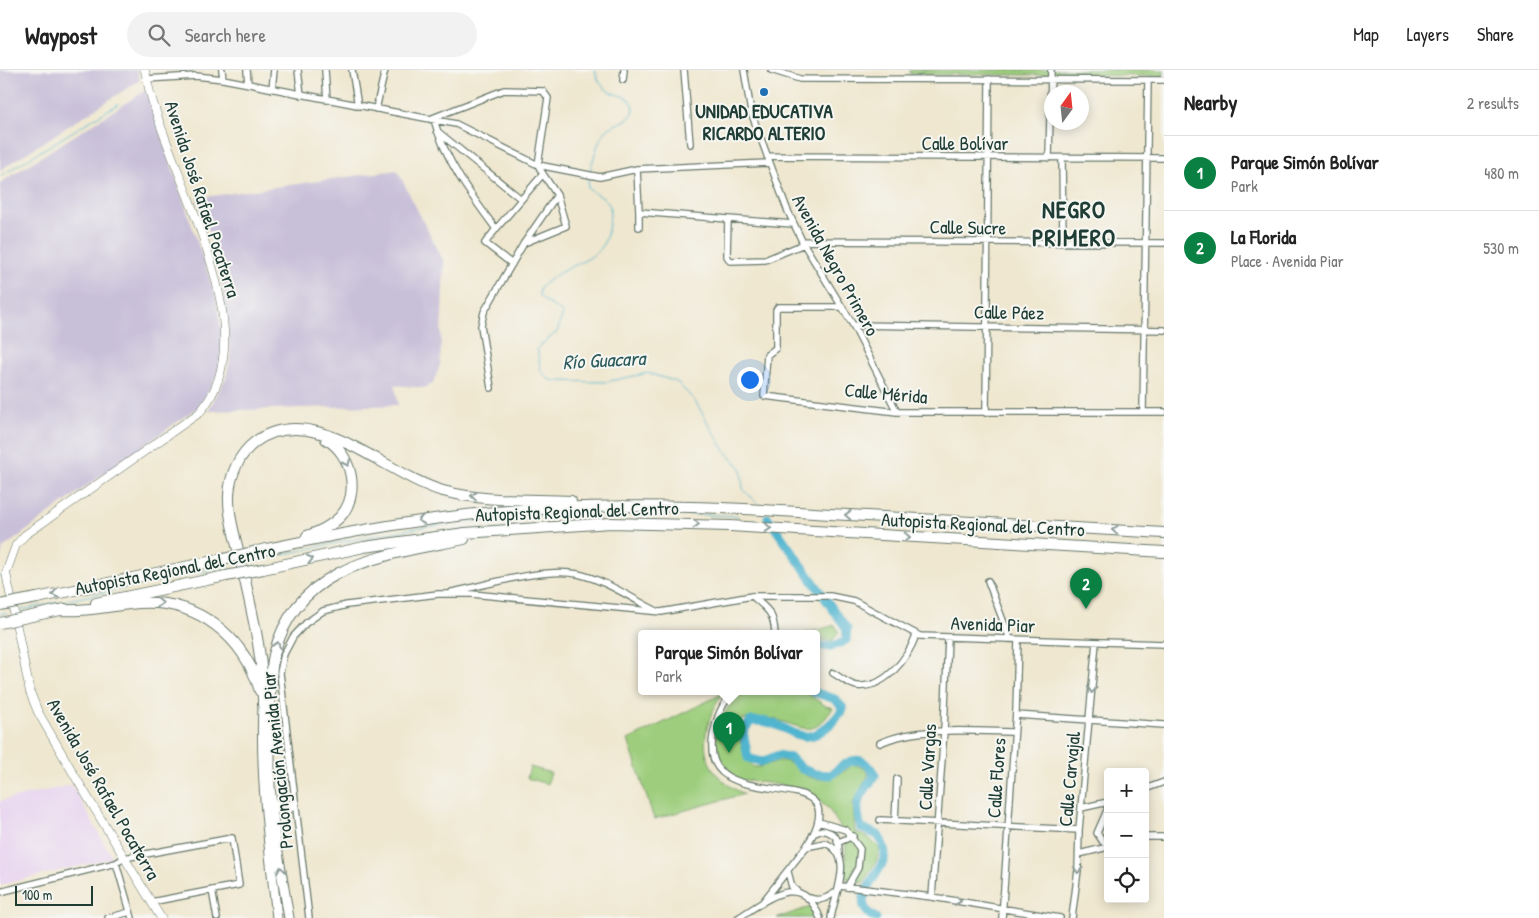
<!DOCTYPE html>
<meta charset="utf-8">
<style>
body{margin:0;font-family:"Patrick Hand",sans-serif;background:#f2f2f2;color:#222}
.controls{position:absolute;right:15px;bottom:15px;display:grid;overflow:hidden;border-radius:5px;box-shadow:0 2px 12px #0003}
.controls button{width:45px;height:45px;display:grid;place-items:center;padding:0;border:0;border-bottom:1px solid #e0e0e0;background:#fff;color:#222;font:25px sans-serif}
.compass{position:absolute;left:1044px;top:15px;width:45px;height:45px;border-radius:50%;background:#fff;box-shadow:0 2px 12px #0003;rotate:15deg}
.scale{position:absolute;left:15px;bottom:12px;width:78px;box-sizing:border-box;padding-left:5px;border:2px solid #1f3d34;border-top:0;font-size:14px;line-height:18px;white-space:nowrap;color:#1f3d34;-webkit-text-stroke:4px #f6f6f2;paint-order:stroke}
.you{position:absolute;left:749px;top:309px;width:18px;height:18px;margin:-12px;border:4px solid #fff;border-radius:50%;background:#1a73e8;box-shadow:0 0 0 8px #1a73e833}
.badge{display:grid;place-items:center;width:32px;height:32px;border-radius:50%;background:#0b8043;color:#fff;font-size:16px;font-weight:700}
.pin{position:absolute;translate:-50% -41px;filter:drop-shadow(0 1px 2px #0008)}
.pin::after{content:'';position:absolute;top:26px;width:18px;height:15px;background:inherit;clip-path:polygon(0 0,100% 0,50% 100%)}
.popup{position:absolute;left:638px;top:560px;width:182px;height:65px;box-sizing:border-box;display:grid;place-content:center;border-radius:5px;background:#fff;filter:drop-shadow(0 1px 4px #0005);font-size:16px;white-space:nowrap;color:#767676}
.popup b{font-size:19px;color:#222}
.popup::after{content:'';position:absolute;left:50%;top:100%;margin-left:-10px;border:10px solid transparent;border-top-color:#fff}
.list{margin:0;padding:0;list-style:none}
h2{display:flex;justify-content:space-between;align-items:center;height:65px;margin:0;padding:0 20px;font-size:21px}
h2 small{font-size:16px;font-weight:400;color:#767676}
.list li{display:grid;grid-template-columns:32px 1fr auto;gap:15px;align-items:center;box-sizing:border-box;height:75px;padding:0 20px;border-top:1px solid #e0e0e0}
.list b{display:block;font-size:19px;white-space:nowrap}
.list p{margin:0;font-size:16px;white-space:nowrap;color:#767676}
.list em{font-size:16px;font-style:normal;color:#767676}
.icon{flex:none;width:28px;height:28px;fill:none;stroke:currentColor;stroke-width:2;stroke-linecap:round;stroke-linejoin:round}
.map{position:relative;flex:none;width:1164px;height:848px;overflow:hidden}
header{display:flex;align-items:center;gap:30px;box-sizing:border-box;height:70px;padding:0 25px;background:#fff;border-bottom:1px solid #e0e0e0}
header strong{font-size:24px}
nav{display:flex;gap:28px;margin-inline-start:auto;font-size:18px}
.search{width:350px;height:45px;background:#f2f2f2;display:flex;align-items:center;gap:12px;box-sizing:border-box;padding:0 18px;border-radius:28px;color:#767676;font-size:19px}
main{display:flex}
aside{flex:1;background:#fff}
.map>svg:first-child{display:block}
.built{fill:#e7d2ef}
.industrial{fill:#c8bfd8}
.green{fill:#9ece7d;stroke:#5e8658}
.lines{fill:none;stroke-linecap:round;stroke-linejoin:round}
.stream{stroke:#51b5cf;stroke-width:1}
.river{stroke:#51b5cf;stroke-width:9}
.minor-casing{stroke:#68786a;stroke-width:8}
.tertiary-casing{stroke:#68786a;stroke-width:9}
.primary-casing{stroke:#68786a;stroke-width:11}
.motorway-casing{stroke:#68786a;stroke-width:12}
.minor{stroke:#fff;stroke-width:5.5}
.tertiary{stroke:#fff;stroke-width:8}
.primary{stroke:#fff;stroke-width:9}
.motorway{stroke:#fff;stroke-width:10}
.motorway-bridge-casing{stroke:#68786a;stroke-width:12;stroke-linecap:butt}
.motorway-bridge{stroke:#fff;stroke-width:10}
.oneway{stroke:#8f9e9a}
.poi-dot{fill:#1f6fb2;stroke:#f6f6f2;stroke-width:2}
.labels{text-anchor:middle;stroke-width:4;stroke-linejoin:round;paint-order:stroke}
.poi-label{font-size:19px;font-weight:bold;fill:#1f3d34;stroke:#f6f6f2}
.street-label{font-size:19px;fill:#1f3d34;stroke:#f6f6f2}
.water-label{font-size:20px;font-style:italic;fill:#2c5b5b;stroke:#f6f6f2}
.district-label{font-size:24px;font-weight:bold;letter-spacing:1px;fill:#1f3d34;stroke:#f6f6f2}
</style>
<header>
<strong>Waypost</strong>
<div class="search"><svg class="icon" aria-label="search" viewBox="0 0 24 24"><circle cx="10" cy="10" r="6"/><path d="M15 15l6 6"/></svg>Search here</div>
<nav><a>Map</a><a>Layers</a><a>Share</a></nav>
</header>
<main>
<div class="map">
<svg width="1164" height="848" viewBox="0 0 1164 848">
<rect width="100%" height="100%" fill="#f6f6f2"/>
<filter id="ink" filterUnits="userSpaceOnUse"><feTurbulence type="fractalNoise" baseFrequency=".02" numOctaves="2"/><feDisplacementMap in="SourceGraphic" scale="10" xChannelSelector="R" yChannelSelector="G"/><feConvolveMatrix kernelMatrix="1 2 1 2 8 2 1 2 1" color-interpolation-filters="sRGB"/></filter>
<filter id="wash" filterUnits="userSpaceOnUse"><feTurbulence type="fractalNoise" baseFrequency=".0096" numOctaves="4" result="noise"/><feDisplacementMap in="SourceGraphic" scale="20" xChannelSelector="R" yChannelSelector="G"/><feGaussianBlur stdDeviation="1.12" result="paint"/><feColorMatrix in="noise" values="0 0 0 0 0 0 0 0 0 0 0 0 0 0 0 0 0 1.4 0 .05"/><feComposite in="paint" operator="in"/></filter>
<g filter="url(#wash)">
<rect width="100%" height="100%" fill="#efe7cf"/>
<path class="built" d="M 72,715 L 112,788 L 0,815 L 0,731 Z"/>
<path class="industrial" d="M 0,0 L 137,0 L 140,10 L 0,100 Z
M 146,20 L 216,227 L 222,263 L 220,300 L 200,336 L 103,404 L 3,478 L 0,492 L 0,113 Z
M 397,100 L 444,192 L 440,295 L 433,313 L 424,318 L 395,315 L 398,335 L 208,341 L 226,308 L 231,285 L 219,190 L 197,128 Z"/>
<path class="green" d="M 910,0 L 1164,0 L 1164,6 L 910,4 Z
M 835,555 L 839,563 L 832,571 L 817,569 L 816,564 L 804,564 Z
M 738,622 L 805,622 L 826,636 L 833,638 C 811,671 804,656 773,649 C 762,647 752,648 741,650 C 739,669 740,684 754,697 C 766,698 774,689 784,691 C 791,692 798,700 804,704 C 820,715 840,706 853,694 L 864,698 L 869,704 L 853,733 L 855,762 L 869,768 L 880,779 L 876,792 L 863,813 L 845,808 L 846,766 L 828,738 L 806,722 L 780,715 L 738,709 L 723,699 L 712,678 L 721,649 Z
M 722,624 C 697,666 697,701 744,724 L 654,749 L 628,670 Z
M 530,697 L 551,703 L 547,714 L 527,708 Z
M 810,837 L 814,848 L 777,848 Z"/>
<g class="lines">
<path class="stream" d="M 589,103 C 594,90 597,69 607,60 C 616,52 632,52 634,39 C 631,17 603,35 595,0
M 0,106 L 118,34
M 588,107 L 588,119 L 605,129 L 610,136 C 610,202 578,181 540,218 L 539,225 L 542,229 L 563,243 L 557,262 L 537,278 L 541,301 L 547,308 L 554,311 L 605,312 L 648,303 L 677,312 L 695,331 L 725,381 L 741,398 L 743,419 L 758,434
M 765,444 L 768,448
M 258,490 C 325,475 393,460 462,452 C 554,442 646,442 738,446
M 21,540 L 229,496
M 0,544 L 6,543"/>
<path class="river" d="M 768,448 L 847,559 L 846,570 C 836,576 828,578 816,575
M 814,622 L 835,629 L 843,638 C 839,646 835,650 828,656 C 802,679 792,657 767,652 C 762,651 756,651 751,651 L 743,661 L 748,688 L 762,692 L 779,685 L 791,688 L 802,699 L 816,704 L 831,705 C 848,690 862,681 875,705 C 860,729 853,727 861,758 L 878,765 C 881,770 885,777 885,784 C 885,801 843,833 876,848"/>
</g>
</g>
<g filter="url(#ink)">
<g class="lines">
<defs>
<path id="minor" d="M 222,0 L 223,9
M 247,0 L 248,14
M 298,0 L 301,25
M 325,0 L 327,30
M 352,0 L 358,36
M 684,0 L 690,74
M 744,0 L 751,42 L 787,139 L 802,171 L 853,255 L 897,342
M 771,0 L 800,9 L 1164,10
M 146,9 L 196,6 L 223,9 L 456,54 L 538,95 L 600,107 L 637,99 L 768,93
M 623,10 L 624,0
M 272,19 L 274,0
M 376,39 L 385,0
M 430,49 L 504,20 L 543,21 L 548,28 L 538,95 L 543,104
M 434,50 C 446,92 470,124 496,159 L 485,173 L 512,194
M 437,61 L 521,129
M 767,86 L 1164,88
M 1049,88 L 1051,0
M 1062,88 L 1063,173
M 637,99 L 639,142 L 793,154
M 639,142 L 639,157
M 728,149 L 727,186 L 730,191 L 765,190 L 804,174
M 496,159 L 543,104 L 557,125
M 802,171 L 1164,173
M 842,237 L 778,237 L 776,240 L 776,278 L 767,285 L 764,326 L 897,342 L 1164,342
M 853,255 L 1164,260
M 491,318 L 481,256 L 484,242 L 524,173 L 557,125 L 566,156 L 524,173
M 1143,342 L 1148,10
M 986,343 L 989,9
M 988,511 L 1010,569
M 452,522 C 486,515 544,497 578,504 C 605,510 631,528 655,540
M 752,526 C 767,539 774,542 775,564
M 833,603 C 840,607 849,615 857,616 C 885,619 908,588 916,565
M 734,622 C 721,633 716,649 713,666 C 697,755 866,681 806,777
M 1016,645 L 1164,655
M 880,673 C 917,656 974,661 1014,662
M 1145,719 L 1164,712
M 1081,738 L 1108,732
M 1108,738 L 1097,763 L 1103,772 L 1108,775
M 880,750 L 1079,760
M 895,751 L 897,709
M 819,752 L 846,760 L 860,779 L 858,798 L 847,817
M 815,763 L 822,760 C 836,763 839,769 839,783
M 1145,767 L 1164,767
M 839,772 L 853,766
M 1079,784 L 1108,777
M 116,793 L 132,848
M 788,802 L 792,817 L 798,822
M 840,816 L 932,827 L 1060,848
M 212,820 L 217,848
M 0,822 L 116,793 L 124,788 L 232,768 L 239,815 L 151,832
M 932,827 L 944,661 L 948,568
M 810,828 C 820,832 827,828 836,822
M 762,833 L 806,777 L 825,773 C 856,785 834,825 831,848
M 108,848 L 130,842
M 309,848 L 280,603 L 284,584 L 293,567 L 306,553 L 323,541 L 347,535 L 438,524 L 472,524 L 661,542 L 752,526 L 830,526 L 854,531 L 920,566 L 1164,574
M 738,848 C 767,830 802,799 820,848
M 1002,848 L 1016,641 L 1018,570
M 1072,848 L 1078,800 L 1079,760 L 1096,572"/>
<path id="tertiary" d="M 145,0 C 160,94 274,260 199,343 L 25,465 L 16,475 L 6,503 L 30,622 L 38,642 L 76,708 L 161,848"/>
<path id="primary" d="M 270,623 L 270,716 L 275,765 L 289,848
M 263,634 C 260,706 269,776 277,848
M 272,733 L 287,740 L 294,733"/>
<path id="motorway" d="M 307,466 C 319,462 331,456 340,447 C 361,424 352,384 326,369
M 257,481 C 356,460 455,442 556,438 C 654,433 751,439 849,445 C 954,451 1059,457 1164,463
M 263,499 L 364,477 L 465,463 L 611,453 L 730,456 L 1164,482
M 37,528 L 223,489
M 96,533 L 226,506
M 59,540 C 87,542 112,535 139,533 C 197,529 244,566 260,621
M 41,544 L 65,539
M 270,623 C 271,611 271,597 274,585 C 296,493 387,485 464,469
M 263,634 C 264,586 251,539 241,492 C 236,470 228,447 229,425 C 230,405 239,384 255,372 C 314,329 385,405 443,421 C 484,432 530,429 571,431"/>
</defs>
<use href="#minor" class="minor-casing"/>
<use href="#tertiary" class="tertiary-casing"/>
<use href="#primary" class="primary-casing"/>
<use href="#motorway" class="motorway-casing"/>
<use href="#minor" class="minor"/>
<use href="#tertiary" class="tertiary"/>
<use href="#primary" class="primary"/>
<use href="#motorway" class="motorway"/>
<defs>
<path id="motorway-bridge" d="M 223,489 L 257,481
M 226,506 L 263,499
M 0,535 L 37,528
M 0,553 L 41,544"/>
</defs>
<use href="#motorway-bridge" class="motorway-bridge-casing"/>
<use href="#motorway-bridge" class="motorway-bridge"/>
</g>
<defs><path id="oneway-chevron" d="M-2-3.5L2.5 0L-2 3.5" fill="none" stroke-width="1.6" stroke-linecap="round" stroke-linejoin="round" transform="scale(1.25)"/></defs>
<g class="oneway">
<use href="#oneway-chevron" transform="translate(347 393) rotate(66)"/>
<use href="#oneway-chevron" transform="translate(474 426) rotate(-174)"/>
<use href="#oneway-chevron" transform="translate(848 445) rotate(-177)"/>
<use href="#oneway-chevron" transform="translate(421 450) rotate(172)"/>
<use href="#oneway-chevron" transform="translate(696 454) rotate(2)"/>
<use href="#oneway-chevron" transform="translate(768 458) rotate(4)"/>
<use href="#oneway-chevron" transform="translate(1115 460) rotate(-177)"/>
<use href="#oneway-chevron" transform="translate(907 467) rotate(3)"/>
<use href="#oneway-chevron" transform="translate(310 489) rotate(-12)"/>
<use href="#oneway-chevron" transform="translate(55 524) rotate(168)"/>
<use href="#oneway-chevron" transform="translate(160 533) rotate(4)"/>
<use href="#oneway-chevron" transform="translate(277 575) rotate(-72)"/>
<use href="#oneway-chevron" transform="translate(1092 620) rotate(95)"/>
<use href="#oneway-chevron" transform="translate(281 800) rotate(-99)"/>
<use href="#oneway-chevron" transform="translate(1078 800) rotate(95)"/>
<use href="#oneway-chevron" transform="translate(958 831) rotate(9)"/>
</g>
</g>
<circle class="poi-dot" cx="764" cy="22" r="5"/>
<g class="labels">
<g class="poi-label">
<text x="764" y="48">UNIDAD EDUCATIVA<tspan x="764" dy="22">RICARDO ALTERIO</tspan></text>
</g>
<g class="street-label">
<text x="965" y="80">Calle Bolívar</text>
<text transform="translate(203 129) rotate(72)" y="7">Avenida José Rafael Pocaterra</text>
<text transform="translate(968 157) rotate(1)" y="7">Calle Sucre</text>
<text transform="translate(836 195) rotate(61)" y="7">Avenida Negro Primero</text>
<text transform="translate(1009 242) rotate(1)" y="7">Calle Páez</text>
<text transform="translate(886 323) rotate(5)" y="7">Calle Mérida</text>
<text transform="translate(577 441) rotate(-2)" y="7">Autopista Regional del Centro</text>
<text transform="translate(983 454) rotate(3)" y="7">Autopista Regional del Centro</text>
<text transform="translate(175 499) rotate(-11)" y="7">Autopista Regional del Centro</text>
<text transform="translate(993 554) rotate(2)" y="7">Avenida Piar</text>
<text transform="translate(277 690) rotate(-96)" y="7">Prolongación Avenida Piar</text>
<text transform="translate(927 697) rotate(-87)" y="7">Calle Vargas</text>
<text transform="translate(996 708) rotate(-86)" y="7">Calle Flores</text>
<text transform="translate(1069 709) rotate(-85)" y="7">Calle Carvajal</text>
<text transform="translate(104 719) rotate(60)" y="7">Avenida José Rafael Pocaterra</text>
</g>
<g class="water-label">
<text transform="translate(604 290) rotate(-3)" y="7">Río Guacara</text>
</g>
<g class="district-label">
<text x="1074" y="148">NEGRO<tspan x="1074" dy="28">PRIMERO</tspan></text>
</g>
</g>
</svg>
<div class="controls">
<button>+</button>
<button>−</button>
<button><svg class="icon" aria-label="locate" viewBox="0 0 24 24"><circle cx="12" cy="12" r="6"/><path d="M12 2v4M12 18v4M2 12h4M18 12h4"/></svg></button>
</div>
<svg class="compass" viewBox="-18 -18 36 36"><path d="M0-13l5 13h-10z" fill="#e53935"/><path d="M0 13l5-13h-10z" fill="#767676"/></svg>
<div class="scale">100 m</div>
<div class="you"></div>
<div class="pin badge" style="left:729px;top:683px">1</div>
<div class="popup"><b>Parque Simón Bolívar</b>Park</div>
<div class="pin badge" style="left:1086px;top:539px">2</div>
</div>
<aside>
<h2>Nearby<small>2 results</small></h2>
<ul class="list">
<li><span class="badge">1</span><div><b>Parque Simón Bolívar</b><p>Park</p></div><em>480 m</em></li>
<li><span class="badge">2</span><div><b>La Florida</b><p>Place · Avenida Piar</p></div><em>530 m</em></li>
</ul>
</aside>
</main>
